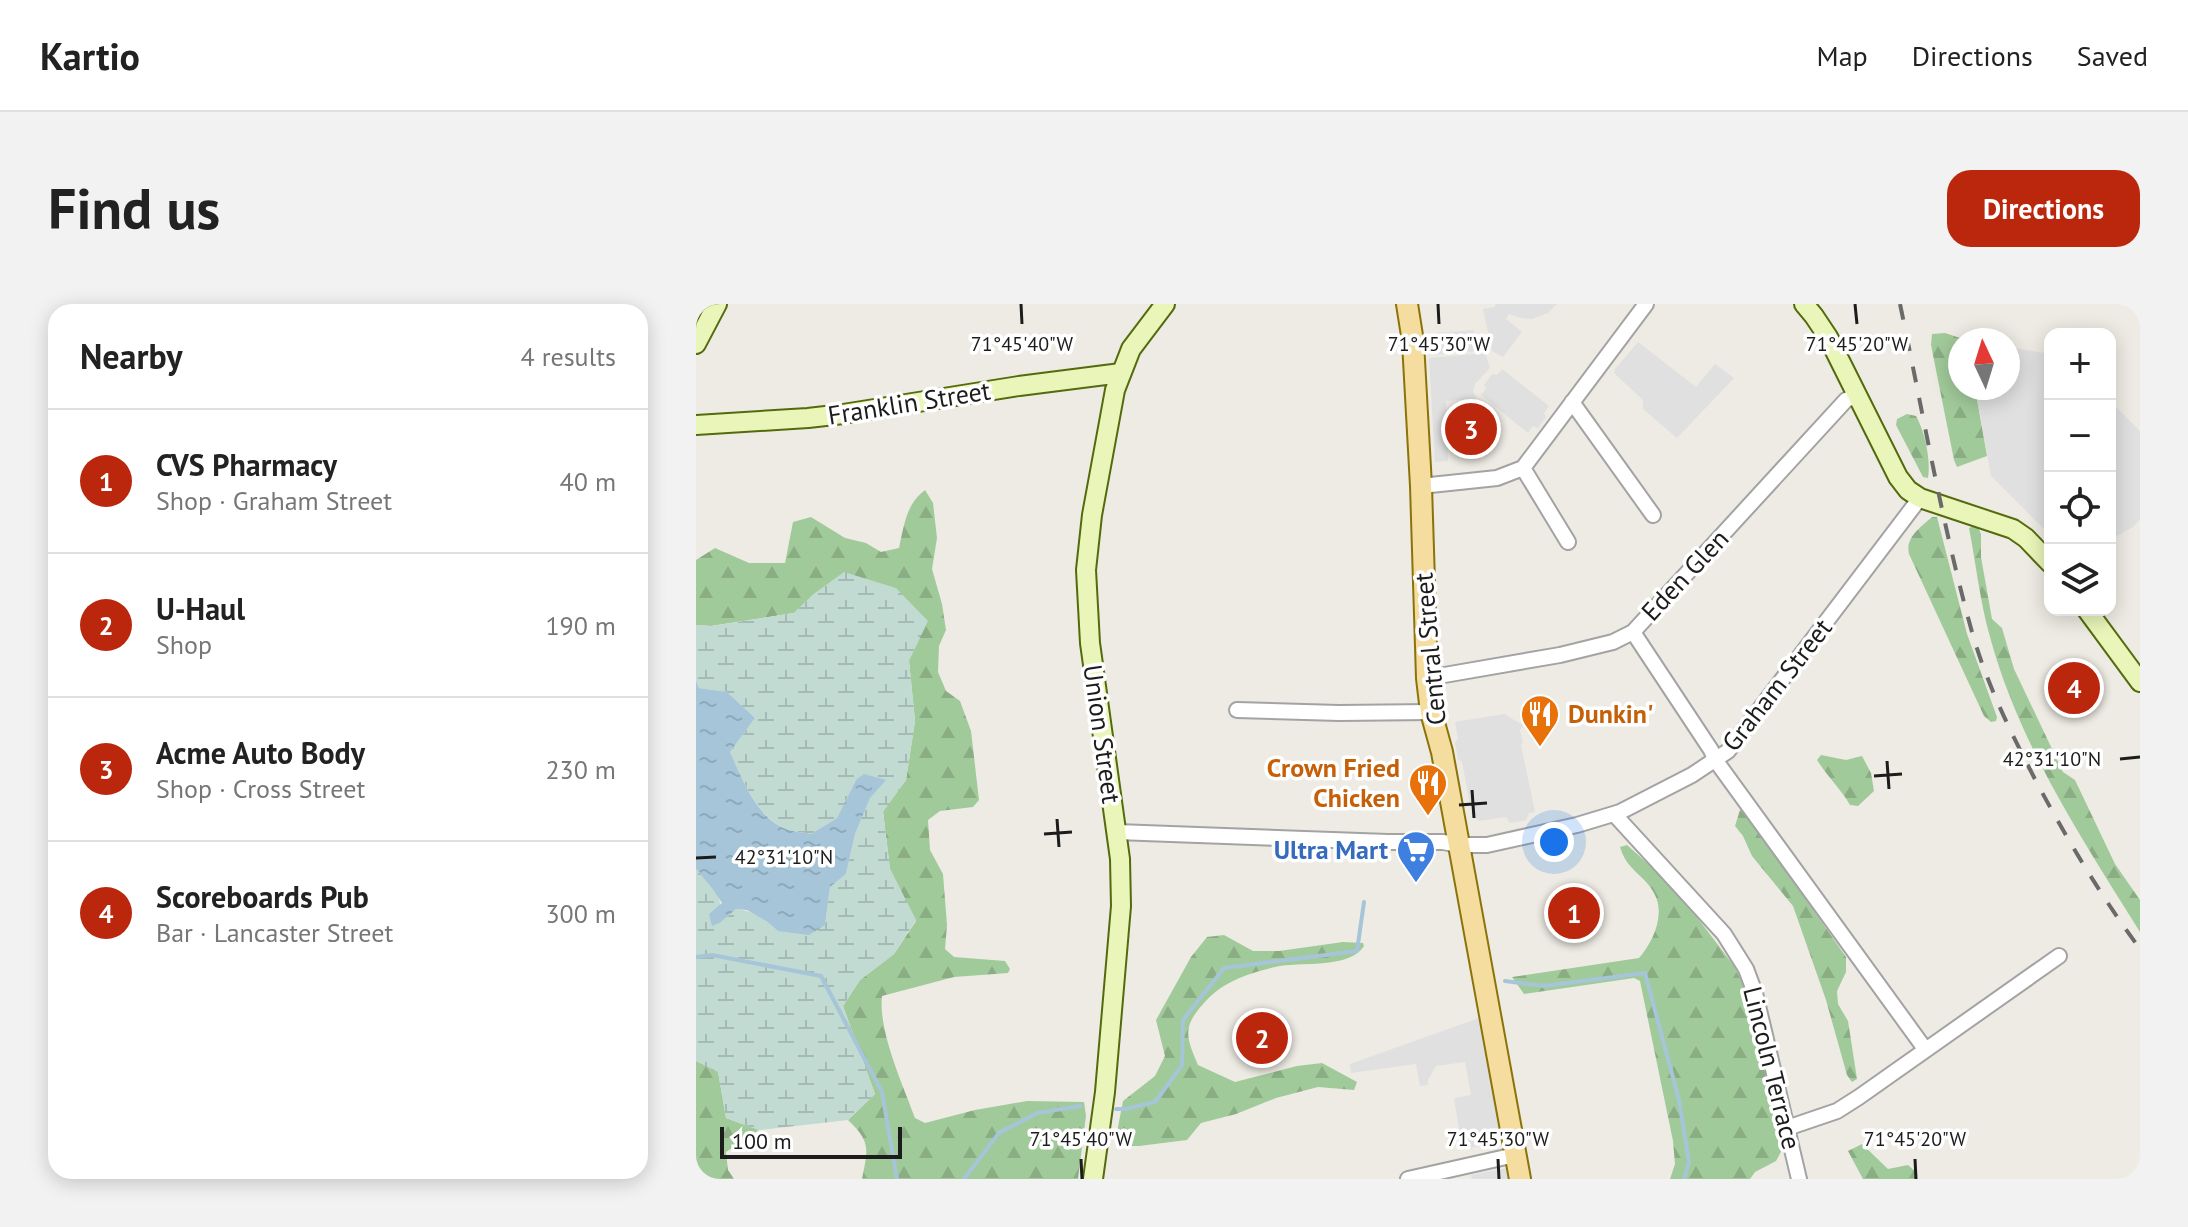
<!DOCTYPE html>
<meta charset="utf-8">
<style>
body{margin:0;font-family:"PT Sans",sans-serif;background:#f2f2f2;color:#222}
.controls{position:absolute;right:24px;top:24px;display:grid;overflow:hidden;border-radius:16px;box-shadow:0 4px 20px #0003}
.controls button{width:72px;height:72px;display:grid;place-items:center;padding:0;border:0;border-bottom:2px solid #e0e0e0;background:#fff;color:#222;font:40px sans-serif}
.compass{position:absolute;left:1252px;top:24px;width:72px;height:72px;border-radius:50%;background:#fff;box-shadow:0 4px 20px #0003;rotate:356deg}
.scale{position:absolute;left:24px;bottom:20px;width:182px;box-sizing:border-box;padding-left:8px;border:4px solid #1c1c1c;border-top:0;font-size:22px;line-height:28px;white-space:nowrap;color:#1c1c1c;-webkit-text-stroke:6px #fff;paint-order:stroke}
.you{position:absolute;left:858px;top:538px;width:28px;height:28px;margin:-20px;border:6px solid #fff;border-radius:50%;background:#1a73e8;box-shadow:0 0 0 12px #1a73e833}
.badge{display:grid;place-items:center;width:52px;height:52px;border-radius:50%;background:#bb270d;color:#fff;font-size:26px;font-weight:700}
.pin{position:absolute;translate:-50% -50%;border:4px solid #fff;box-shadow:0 2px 8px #0006}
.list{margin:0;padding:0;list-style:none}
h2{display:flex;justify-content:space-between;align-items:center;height:104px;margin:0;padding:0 32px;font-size:34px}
h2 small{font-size:26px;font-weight:400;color:#767676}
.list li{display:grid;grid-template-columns:52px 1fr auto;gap:24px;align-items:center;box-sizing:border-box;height:144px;padding:0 32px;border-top:2px solid #e0e0e0}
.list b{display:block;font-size:30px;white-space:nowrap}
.list p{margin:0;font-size:26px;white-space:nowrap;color:#767676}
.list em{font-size:26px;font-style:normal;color:#767676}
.icon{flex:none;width:44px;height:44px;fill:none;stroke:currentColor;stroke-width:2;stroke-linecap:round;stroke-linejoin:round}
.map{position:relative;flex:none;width:1444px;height:875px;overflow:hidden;border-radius:24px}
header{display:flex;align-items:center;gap:48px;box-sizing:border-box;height:112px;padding:0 40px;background:#fff;border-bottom:2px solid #e0e0e0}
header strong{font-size:38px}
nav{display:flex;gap:44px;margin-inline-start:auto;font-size:28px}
.intro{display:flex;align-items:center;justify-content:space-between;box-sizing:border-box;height:192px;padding:0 48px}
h1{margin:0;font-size:56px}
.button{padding:20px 36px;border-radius:24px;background:#bb270d;color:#fff;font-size:28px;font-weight:700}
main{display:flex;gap:48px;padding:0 48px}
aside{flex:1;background:#fff;border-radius:24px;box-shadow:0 4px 20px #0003}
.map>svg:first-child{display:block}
.forest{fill:url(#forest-firs)}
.wetland{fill:url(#wetland-marsh)}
.parking{fill:#e0e0e0}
.water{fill:url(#water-ripples)}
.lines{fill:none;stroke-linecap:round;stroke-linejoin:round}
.stream{stroke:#a6c5d8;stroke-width:4}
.street-casing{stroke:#a3a3a3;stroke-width:18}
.secondary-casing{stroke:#536b0c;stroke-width:22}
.primary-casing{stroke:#8b730a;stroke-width:24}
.street{stroke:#fff;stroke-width:14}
.secondary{stroke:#e9f5b9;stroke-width:18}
.primary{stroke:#f5dda0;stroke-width:20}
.rail{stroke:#6a6a6a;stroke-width:4;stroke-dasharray:16 16;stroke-linecap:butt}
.ticks{fill:none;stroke:#1c1c1c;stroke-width:3}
.labels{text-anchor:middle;stroke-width:7;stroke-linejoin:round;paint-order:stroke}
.street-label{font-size:26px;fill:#1c1c1c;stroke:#fff}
.food-label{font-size:26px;font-weight:bold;fill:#c56008;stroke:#fff;text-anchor:start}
.shop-label{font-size:26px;font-weight:bold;fill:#366cbe;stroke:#fff;text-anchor:end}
.ticks-label{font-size:20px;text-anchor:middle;fill:#1c1c1c;stroke:#fff;stroke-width:7;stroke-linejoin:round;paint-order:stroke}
</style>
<header>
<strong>Kartio</strong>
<nav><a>Map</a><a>Directions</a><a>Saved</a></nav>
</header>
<div class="intro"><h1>Find us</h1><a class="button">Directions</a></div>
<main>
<aside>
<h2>Nearby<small>4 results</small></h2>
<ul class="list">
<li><span class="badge">1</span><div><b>CVS Pharmacy</b><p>Shop · Graham Street</p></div><em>40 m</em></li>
<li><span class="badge">2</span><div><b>U-Haul</b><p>Shop</p></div><em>190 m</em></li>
<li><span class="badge">3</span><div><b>Acme Auto Body</b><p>Shop · Cross Street</p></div><em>230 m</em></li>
<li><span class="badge">4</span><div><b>Scoreboards Pub</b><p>Bar · Lancaster Street</p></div><em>300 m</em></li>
</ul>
</aside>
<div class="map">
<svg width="1444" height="875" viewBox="0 0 1444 875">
<defs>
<pattern id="forest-firs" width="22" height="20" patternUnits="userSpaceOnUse" patternTransform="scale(2)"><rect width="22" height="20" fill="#a1ca9a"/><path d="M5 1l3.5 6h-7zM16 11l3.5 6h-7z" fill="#8aad84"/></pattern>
<pattern id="wetland-marsh" width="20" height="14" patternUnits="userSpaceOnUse" patternTransform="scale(2)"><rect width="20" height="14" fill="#c1dad2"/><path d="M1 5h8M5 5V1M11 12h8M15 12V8" fill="none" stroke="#a5bab4"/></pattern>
<pattern id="water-ripples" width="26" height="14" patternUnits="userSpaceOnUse" patternTransform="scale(2)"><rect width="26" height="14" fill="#a6c5d8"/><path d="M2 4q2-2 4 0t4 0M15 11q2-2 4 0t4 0" fill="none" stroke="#8ea9b9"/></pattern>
</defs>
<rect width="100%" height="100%" fill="#edebe3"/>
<path class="forest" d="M 1249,29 L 1270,36 L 1264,36 L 1264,84 L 1279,84 L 1291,152 L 1261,163 L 1258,156 L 1235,41 L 1236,30 Z
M 1211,110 L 1220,112 C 1229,128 1235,156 1232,174 L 1227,173 L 1200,121 L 1201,115 Z
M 229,186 L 237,199 L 241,234 L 236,265 L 246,300 L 250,326 L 243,342 L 242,368 L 250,387 L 264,397 L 275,427 L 283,496 L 277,503 L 244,507 L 232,516 L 234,546 L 247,570 L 251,621 L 249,645 L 258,653 L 309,657 L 314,665 L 312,669 L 258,673 L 186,692 C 182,727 207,781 219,814 L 229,819 L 279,806 L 331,797 L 388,798 L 390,812 L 382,875 L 166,875 C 172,845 175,838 152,816 L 179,790 L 147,702 L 164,676 L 198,650 L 220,617 L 194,565 L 187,507 L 210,476 L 219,417 L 213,357 L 119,289 L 98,309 L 15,322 L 0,321 L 0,256 L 19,244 L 53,259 L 89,259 L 97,218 L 115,213 L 149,234 L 170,239 L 185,248 L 203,244 C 208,222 210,200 229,186 Z
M 1236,213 L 1241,213 L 1271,330 L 1301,413 L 1300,417 L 1295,418 L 1288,412 L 1213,250 C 1209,233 1225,223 1236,213 Z
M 1281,221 L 1285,230 L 1285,253 L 1296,315 L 1306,324 L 1318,365 L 1367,468 L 1379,476 L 1419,560 L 1444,596 L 1444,628 C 1386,535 1323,440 1294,333 C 1284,298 1280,260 1273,224 Z
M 1125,451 L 1150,456 L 1166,452 L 1175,469 L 1178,487 L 1162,502 L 1154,501 C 1145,485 1131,472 1121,456 Z
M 1044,506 L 1054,515 L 1150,653 L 1150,668 L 1141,687 L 1142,700 L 1152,717 L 1161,775 L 1156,778 L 1151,771 L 1130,696 L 1097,602 L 1056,552 L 1047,532 L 1039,522 Z
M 931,541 L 978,583 L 1038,662 L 1049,684 L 1061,718 L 1086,846 L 1080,857 L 1059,868 L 1054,875 L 974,875 L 979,860 L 977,837 L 944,677 L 938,674 L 828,690 L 816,673 L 943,654 C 957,638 970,610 958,589 C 948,570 931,567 924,543 Z
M 528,631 L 557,647 L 583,647 L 647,638 L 667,639 L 668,642 C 653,666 603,657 579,663 C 553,669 526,678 508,699 C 486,723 490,733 502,761 L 539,778 L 601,762 L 626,759 L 661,778 L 658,786 L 622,783 L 580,794 L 540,810 L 505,819 L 491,836 L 443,842 L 423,842 L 421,828 L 427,797 L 459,772 L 469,752 L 460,716 L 495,653 L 511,633 Z
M 0,757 L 22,767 L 30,814 L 63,826 L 30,848 L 32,866 L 38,875 L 0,875 Z
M 1166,840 L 1192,865 L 1212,861 L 1220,868 L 1220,875 L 1167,875 L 1152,847 Z"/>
<path class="wetland" d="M 148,268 L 200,284 L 232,317 L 213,357 L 219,417 L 210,476 L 187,508 L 194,565 L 220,616 L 198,650 L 164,676 L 147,702 L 179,790 L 152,816 L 63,826 L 30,814 L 22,768 L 0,757 L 0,565 C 18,586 27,589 25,618 L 40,605 C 57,606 69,616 82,627 L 129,621 L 134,583 L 150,570 L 159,530 L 174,493 L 189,476 L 160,476 L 141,514 L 115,530 C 107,528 97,528 90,525 C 59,511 47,476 34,448 L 59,414 L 31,388 L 3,384 L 0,377 L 0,321 L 16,322 L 98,309 L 119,289 Z"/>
<path class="parking" d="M 799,0 L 861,0 L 852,9 L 836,15 L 825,14 L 813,10 L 810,15 L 826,28 L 807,53 L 796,47 L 787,5 L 799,3 Z
M 778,26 L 779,33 L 783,35 L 784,47 L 733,51 L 732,39 L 740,37 L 740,29 Z
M 942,38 L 1000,83 L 1019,60 L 1038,74 L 981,134 L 947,105 L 947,96 L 918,69 L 919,65 Z
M 1312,43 L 1354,50 L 1354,231 L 1295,172 L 1279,84 L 1312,84 Z
M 789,49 L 794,64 L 779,80 L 777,87 L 781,95 L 750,97 L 752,157 L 739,158 L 733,54 Z
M 806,65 L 853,102 L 848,109 L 850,113 L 842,124 L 837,122 L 832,129 L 785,91 L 790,84 L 788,81 L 796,70 L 801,71 Z
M 1414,97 L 1444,127 L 1444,215 L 1437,223 L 1414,236 Z
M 808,410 L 827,421 L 824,426 L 827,438 L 825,441 L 839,508 L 833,509 L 830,516 L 821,518 L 813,519 L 812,515 L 809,513 L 783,517 L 776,510 L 766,458 L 762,455 L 759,438 L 762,435 L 759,418 Z
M 783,714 L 806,839 L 766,845 L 758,794 L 775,791 L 769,758 L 740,762 L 732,776 L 732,781 L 724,782 L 720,760 L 655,769 L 654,760 Z
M 811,864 L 814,875 L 776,875 L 775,871 Z"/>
<path class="water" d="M 0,377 L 3,384 L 31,388 L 59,414 L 34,448 C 47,476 59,512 90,525 C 97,528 107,528 115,530 L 141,514 L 160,476 L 168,470 L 190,476 L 174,494 L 159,530 L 150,570 L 134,583 L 129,621 L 113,631 L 82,627 L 70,617 L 51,606 L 40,605 L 25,618 L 16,622 L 13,610 L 26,599 L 16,584 L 0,565 Z"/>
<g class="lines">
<path class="stream" d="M 0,653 L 16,651 L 125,672 L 186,788 L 201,875
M 809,677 L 848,682 L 949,669 L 983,796 L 993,858 L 988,875
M 420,805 L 430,805 L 459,798 L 486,761 L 487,716 L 528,664 L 661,647 L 668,598
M 268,875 L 303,829 L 341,809 L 384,802"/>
<defs>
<path id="street" d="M 1162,91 L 1150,96 L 937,328 L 1015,446 L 1020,457 L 1229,745
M 876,98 L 957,211
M 827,164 L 872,238
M 725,182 L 801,174 L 827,164 L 950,0
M 731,374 L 864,351 L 917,338 L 937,328
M 541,406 L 643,409 L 735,408
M 918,510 L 1028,630 L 1050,665 L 1059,689 L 1103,875
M 421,528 L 692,538 L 747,538 L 763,541 L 791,541 L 881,521 L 924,508 L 996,471 L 1032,447 L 1224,194
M 1091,824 L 1141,807 L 1163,793 L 1363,652
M 712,875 L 819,851"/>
<path id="secondary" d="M 1108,0 L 1118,12 L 1132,33 L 1202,173 L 1212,186 L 1224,194 L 1317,225 L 1330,234 L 1354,259
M 0,40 L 21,0
M 0,121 L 112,114 L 147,110 L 323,82 L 425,69
M 1391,306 L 1444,378
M 397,875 L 409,788 L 425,602 L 424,555 L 394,339 L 390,266 L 396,211 L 419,86 L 435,45 L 469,0"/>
<path id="primary" d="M 711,0 L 717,38 L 725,182 L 731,374 L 735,408 L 746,448 L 824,875"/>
</defs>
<use href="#street" class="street-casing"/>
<use href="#secondary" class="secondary-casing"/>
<use href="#primary" class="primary-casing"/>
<use href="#street" class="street"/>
<use href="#secondary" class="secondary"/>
<use href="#primary" class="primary"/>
<path class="rail" d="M 1204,0 C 1227,109 1246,220 1276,328 C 1291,381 1316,431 1341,479 C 1372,537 1405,592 1444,645"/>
</g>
<path class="ticks" d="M 325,0 L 326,20M 742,0 L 743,20M 1159,0 L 1161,20M 1424,455 L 1444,453M 1191,457 L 1193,485M 1178,472 L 1206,470M 776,486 L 778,514M 763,501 L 791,499M 361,515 L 363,543M 348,530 L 376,528M 0,554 L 20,553M 385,855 L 386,875M 802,855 L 803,875M 1219,855 L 1220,875"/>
<defs>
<symbol id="restaurant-pin" viewBox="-11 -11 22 30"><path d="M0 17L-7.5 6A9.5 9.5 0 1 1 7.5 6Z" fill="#e8710a" stroke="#fff"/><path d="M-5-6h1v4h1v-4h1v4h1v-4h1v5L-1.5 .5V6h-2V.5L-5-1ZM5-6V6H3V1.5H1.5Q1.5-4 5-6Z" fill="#fff"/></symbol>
<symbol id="supermarket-pin" viewBox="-11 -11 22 30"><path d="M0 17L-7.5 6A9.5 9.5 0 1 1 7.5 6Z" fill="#3f7fe0" stroke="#fff"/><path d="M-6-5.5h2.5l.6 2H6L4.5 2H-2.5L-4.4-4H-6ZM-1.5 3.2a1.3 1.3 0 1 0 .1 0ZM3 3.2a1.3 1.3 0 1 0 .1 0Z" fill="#fff"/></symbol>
</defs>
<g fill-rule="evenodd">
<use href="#restaurant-pin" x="822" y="388" width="44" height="60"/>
<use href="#restaurant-pin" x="710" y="457" width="44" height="60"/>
<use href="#supermarket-pin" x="698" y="524" width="44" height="60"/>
</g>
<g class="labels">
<g class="street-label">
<text transform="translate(213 99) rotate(-9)" y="9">Franklin Street</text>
<text transform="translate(989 271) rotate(-47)" y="9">Eden Glen</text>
<text transform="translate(734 345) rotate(-95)" y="9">Central Street</text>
<text transform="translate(1081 381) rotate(-52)" y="9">Graham Street</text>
<text transform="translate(406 430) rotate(82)" y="9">Union Street</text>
<text transform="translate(1076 764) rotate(76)" y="9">Lincoln Terrace</text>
</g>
<g class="food-label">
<text x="872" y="419">Dunkin'</text>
<text x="704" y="473" text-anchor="end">Crown Fried<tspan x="704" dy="30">Chicken</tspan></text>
</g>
<g class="shop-label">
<text x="692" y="555">Ultra Mart</text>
</g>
</g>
<g class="ticks-label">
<text x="326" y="47">71°45'40"W</text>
<text x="743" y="47">71°45'30"W</text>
<text x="1161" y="47">71°45'20"W</text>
<text x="1356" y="462">42°31'10"N</text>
<text x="88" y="560">42°31'10"N</text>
<text x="385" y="842">71°45'40"W</text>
<text x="802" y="842">71°45'30"W</text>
<text x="1219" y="842">71°45'20"W</text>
</g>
</svg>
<div class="controls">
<button>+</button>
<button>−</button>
<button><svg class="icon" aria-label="locate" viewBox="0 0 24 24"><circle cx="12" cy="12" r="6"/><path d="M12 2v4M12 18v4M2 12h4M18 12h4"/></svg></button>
<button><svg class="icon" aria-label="layers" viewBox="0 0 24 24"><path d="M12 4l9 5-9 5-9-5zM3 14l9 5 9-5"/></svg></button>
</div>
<svg class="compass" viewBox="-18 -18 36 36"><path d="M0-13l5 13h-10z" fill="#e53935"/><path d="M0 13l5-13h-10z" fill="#767676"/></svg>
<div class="scale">100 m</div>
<div class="you"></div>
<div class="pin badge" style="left:878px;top:609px">1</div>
<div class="pin badge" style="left:566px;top:734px">2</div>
<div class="pin badge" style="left:775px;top:125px">3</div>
<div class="pin badge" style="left:1378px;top:384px">4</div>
</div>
</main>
